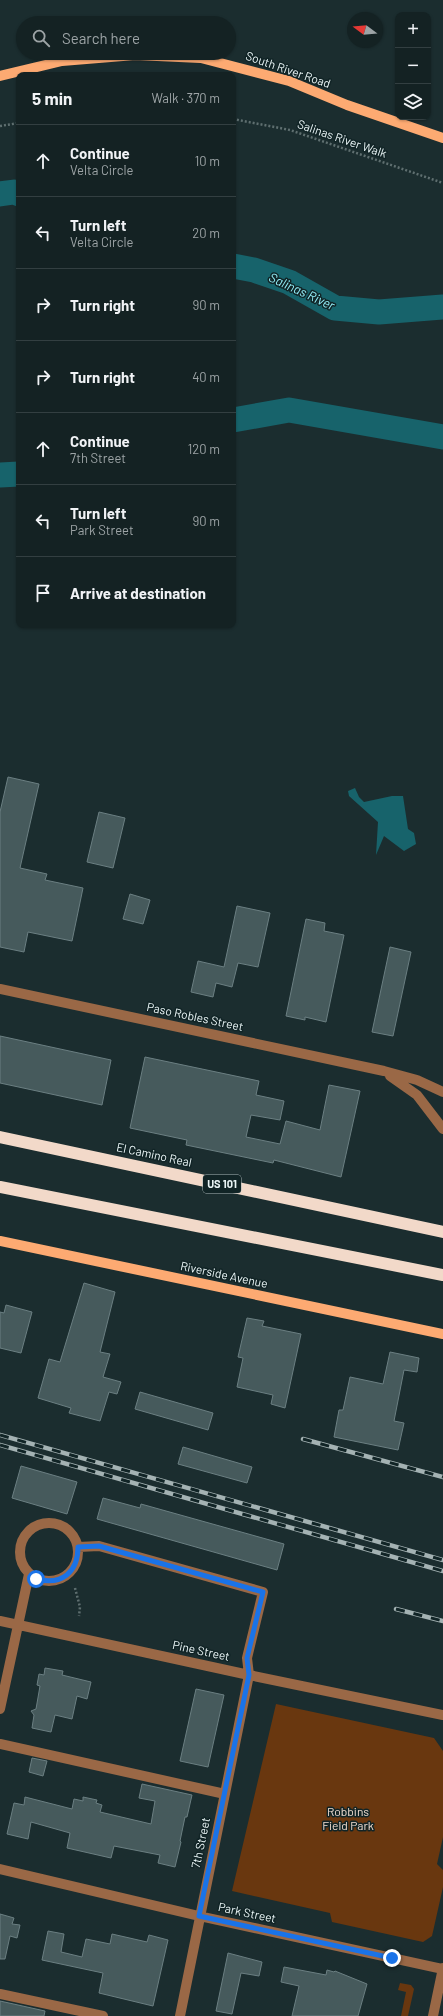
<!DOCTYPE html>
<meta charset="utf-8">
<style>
body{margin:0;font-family:Barlow,sans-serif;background:#1d2a2b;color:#f1f3f6}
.controls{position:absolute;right:12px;top:12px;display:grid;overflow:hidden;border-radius:8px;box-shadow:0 1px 3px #0004}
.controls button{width:36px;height:36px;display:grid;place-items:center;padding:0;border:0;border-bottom:1px solid #333f41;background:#142223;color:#f1f3f6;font:20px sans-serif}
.compass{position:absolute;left:347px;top:12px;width:36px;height:36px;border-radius:50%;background:#142223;box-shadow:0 1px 3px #0004;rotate:286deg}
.stop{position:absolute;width:12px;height:12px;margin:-9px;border:3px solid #1a73e8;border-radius:50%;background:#fff}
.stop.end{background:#1a73e8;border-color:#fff;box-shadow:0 1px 4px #0008}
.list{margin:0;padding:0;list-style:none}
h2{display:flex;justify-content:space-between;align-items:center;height:52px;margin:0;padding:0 16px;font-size:17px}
h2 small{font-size:13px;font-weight:400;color:#9da4a6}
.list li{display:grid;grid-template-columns:26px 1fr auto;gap:12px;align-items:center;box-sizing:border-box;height:72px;padding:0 16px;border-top:1px solid #333f41}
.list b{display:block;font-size:15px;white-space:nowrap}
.list p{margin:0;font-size:13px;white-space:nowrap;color:#9da4a6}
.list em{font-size:13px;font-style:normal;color:#9da4a6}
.icon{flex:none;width:22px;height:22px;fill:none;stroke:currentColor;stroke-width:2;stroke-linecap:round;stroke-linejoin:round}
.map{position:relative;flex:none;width:443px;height:2016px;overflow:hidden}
.search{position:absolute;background:#142223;box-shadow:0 1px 3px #0004;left:16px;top:16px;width:220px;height:44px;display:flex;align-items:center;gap:10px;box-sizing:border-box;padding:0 14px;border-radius:22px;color:#9da4a6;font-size:15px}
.panel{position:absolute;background:#142223;box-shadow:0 1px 3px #0004;left:16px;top:72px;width:220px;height:556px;border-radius:8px}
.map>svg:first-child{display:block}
.green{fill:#69370f}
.water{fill:#17636b}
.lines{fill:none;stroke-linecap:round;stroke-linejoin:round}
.river{stroke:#17636b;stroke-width:25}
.building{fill:#465a5c;stroke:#6b7f82}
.path{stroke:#5f6f70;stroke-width:2.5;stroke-dasharray:2 2;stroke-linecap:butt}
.minor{stroke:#9a6846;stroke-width:10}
.major{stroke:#fdaa72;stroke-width:10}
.highway{stroke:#f2d9c9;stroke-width:12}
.rail-casing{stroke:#a4b2b3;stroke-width:4.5}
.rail{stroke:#112426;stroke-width:3;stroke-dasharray:9;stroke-linecap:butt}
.route{stroke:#1a73e8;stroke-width:5}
.labels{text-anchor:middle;stroke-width:3;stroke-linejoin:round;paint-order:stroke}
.shield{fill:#112426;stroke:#a9b6b8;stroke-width:1}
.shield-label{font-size:11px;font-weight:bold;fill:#eaf5f6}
.street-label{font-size:12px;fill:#eaf5f6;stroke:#112426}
.park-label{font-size:12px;fill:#f1dccf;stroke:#112426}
.water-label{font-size:13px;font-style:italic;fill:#92eef8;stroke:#112426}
</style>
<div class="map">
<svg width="443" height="2016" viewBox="0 0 443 2016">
<rect width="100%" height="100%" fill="#1b2d2f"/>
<path class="green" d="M 276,1704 L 434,1738 L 443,1751 L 443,1837 L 437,1864 L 443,1870 L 443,1887 L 432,1936 L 423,1942 L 332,1922 L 330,1913 L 232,1891 Z
M 400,1983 L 411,1985 L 414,1989 L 408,2016 L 401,2016 L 406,1992 L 398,1990 Z"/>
<path class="water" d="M 355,788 L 359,797 L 364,802 L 392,796 L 403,796 L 408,829 L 414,833 L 416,844 L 404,851 L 384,836 L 376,855 L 378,822 L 349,796 L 348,791 Z"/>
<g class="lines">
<path class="river" d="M 0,194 L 14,192 L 19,194
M 233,266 L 254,270 L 289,282 L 335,308 L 379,312 L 443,307
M 233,420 L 289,410 L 443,437
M 0,475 L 19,474"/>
</g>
<path class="building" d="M 8,777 L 39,784 L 20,868 L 47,874 L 45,880 L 83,888 L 72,941 L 28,932 L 24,952 L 0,947 L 0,812 Z
M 99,812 L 125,818 L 113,868 L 87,862 Z
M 130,894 L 150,900 L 143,924 L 123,919 Z
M 237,906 L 270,913 L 258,967 L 238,963 L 232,987 L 216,983 L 213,997 L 191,992 L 198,961 L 224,967 Z
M 306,919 L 325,923 L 324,931 L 344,935 L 326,1022 L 305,1017 L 305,1020 L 286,1016 Z
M 390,947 L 411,952 L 393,1036 L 372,1032 Z
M 0,1036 L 111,1060 L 102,1105 L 0,1083 Z
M 145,1057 L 259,1081 L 256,1095 L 284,1101 L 280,1120 L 251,1115 L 246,1137 L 280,1144 L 286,1121 L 320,1130 L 329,1085 L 360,1091 L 341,1177 L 274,1160 L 273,1163 L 186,1145 L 187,1140 L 130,1128 Z
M 84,1283 L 115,1292 L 100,1352 L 110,1354 L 103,1377 L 121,1382 L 117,1394 L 109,1392 L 100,1421 L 69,1413 L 71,1408 L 38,1398 L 49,1359 L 60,1362 Z
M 6,1305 L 32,1312 L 21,1353 L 0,1348 L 0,1312 L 4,1313 Z
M 247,1318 L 264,1321 L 262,1326 L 301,1334 L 285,1408 L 271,1404 L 273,1395 L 237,1387 L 243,1358 L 238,1357 Z
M 390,1352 L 419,1358 L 417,1372 L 404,1370 L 394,1421 L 404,1423 L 398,1450 L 334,1437 L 339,1410 L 343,1410 L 350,1377 L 383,1384 Z
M 140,1392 L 213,1413 L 208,1430 L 135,1409 Z
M 183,1447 L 252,1467 L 247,1483 L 178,1464 Z
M 21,1466 L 77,1482 L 67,1514 L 12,1498 Z
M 103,1498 L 140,1508 L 141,1504 L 284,1544 L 277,1570 L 97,1519 Z
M 45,1668 L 63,1671 L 62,1675 L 91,1682 L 87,1699 L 77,1696 L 72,1719 L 55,1715 L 51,1732 L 32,1728 L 34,1715 L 31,1711 L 36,1709 L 40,1686 L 37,1685 L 39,1674 L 44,1675 Z
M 196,1689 L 224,1695 L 208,1767 L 180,1761 Z
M 32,1758 L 47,1761 L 43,1776 L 29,1772 Z
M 142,1784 L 192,1795 L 187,1817 L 185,1817 L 180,1841 L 181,1842 L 175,1867 L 158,1863 L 160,1855 L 114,1846 L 111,1858 L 67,1848 L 70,1833 L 31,1822 L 28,1839 L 7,1834 L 14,1803 L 24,1805 L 25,1797 L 72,1809 L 74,1799 L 83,1801 L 83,1797 L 97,1800 L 96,1803 L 102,1805 L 100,1812 L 151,1824 L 155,1801 L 139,1798 Z
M 0,1914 L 14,1918 L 12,1924 L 20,1925 L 17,1938 L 10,1936 L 5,1959 L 0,1959 Z
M 48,1931 L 64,1934 L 61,1952 L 82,1957 L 86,1939 L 110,1944 L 112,1934 L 147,1942 L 149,1935 L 168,1940 L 153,2006 L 99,1993 L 103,1973 L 42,1960 Z
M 228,1953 L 262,1962 L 259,1976 L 241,1973 L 232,2014 L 216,2011 Z
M 284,1967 L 326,1975 L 327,1970 L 334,1972 L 335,1971 L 367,1984 L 358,2016 L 292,2016 L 299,1986 L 281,1982 Z
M 0,2001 L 45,2011 L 44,2016 L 0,2016 Z"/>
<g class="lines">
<path class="path" d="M 233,119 L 290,130 L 443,183
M 0,126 L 19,123
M 75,1588 L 80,1607 L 79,1616"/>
<path class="minor" d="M 0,989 L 384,1071 L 417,1080 L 443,1092
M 390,1076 L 417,1095 L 443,1129
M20 1552a29 29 0 1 1 58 0a29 29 0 1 1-58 0Z
M 78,1547 L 99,1546 L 263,1592 L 247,1658 L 249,1675 L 180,2016
M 0,1621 L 249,1675 L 443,1715
M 0,1709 L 29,1574
M 0,1744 L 225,1794
M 0,1869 L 199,1916 L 443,1969
M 0,1994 L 103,2016
M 433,2016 L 443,1968"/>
<path class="major" d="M 0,76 L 62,61 L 135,55 L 201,58 L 289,81 L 347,105 L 443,138
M 0,1241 L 443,1334"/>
<path class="highway" d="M 0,1137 L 443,1232
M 0,1187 L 443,1275"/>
<defs>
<path id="rail" d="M 0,1435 L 443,1560
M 303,1439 L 443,1477
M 0,1445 L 443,1571
M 396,1609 L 443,1621"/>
</defs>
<use href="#rail" class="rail-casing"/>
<use href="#rail" class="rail"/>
</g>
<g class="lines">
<path class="route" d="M 36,1579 C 62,1586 78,1572 78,1547 L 99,1546 L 263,1592 L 247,1658 L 249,1675 L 199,1916 L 392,1958"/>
</g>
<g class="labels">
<rect class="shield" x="203" y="1175" width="38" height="18" rx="3"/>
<g class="shield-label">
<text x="222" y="1188">US 101</text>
</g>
<g class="street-label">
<text transform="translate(288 70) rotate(19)" y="4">South River Road</text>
<text transform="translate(342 139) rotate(19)" y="4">Salinas River Walk</text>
<text transform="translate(195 1017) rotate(12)" y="4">Paso Robles Street</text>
<text transform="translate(154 1155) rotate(12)" y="4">El Camino Real</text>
<text transform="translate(224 1275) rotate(12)" y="4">Riverside Avenue</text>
<text transform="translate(201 1651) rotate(12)" y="4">Pine Street</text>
<text transform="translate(201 1843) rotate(-78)" y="4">7th Street</text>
<text transform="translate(247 1913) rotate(12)" y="4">Park Street</text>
</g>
<g class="park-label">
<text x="348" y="1816">Robbins<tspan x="348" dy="14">Field Park</tspan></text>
</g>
<g class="water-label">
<text transform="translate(302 291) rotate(25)" y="5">Salinas River</text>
</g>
</g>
</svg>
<div class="controls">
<button>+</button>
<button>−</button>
<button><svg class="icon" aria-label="layers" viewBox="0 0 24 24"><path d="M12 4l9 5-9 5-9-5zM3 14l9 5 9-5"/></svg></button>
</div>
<svg class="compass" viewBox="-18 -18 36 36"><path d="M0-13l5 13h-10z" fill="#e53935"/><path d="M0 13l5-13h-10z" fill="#9da4a6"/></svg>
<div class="stop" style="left:36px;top:1579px"></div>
<div class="stop end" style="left:392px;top:1958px"></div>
<div class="search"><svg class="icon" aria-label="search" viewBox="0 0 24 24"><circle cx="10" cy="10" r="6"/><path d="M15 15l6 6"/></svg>Search here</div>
<section class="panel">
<h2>5 min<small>Walk · 370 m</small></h2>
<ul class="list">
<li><svg class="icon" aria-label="ahead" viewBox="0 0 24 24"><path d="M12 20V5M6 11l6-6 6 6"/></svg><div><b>Continue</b><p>Velta Circle</p></div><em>10 m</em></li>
<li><svg class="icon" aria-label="left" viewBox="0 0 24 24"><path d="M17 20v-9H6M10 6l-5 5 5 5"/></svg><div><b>Turn left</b><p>Velta Circle</p></div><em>20 m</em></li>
<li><svg class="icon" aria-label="right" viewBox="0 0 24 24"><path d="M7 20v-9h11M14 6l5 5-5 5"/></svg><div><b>Turn right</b></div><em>90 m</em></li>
<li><svg class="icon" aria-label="right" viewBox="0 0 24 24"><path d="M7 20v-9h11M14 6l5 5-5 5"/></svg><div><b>Turn right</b></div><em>40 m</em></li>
<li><svg class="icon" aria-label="ahead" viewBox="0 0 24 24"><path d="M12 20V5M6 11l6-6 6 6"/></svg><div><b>Continue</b><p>7th Street</p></div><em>120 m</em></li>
<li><svg class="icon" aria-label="left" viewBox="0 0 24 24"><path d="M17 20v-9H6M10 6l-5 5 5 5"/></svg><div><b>Turn left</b><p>Park Street</p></div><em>90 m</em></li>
<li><svg class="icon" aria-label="arrive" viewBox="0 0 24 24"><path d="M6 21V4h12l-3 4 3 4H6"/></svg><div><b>Arrive at destination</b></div></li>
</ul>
</section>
</div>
